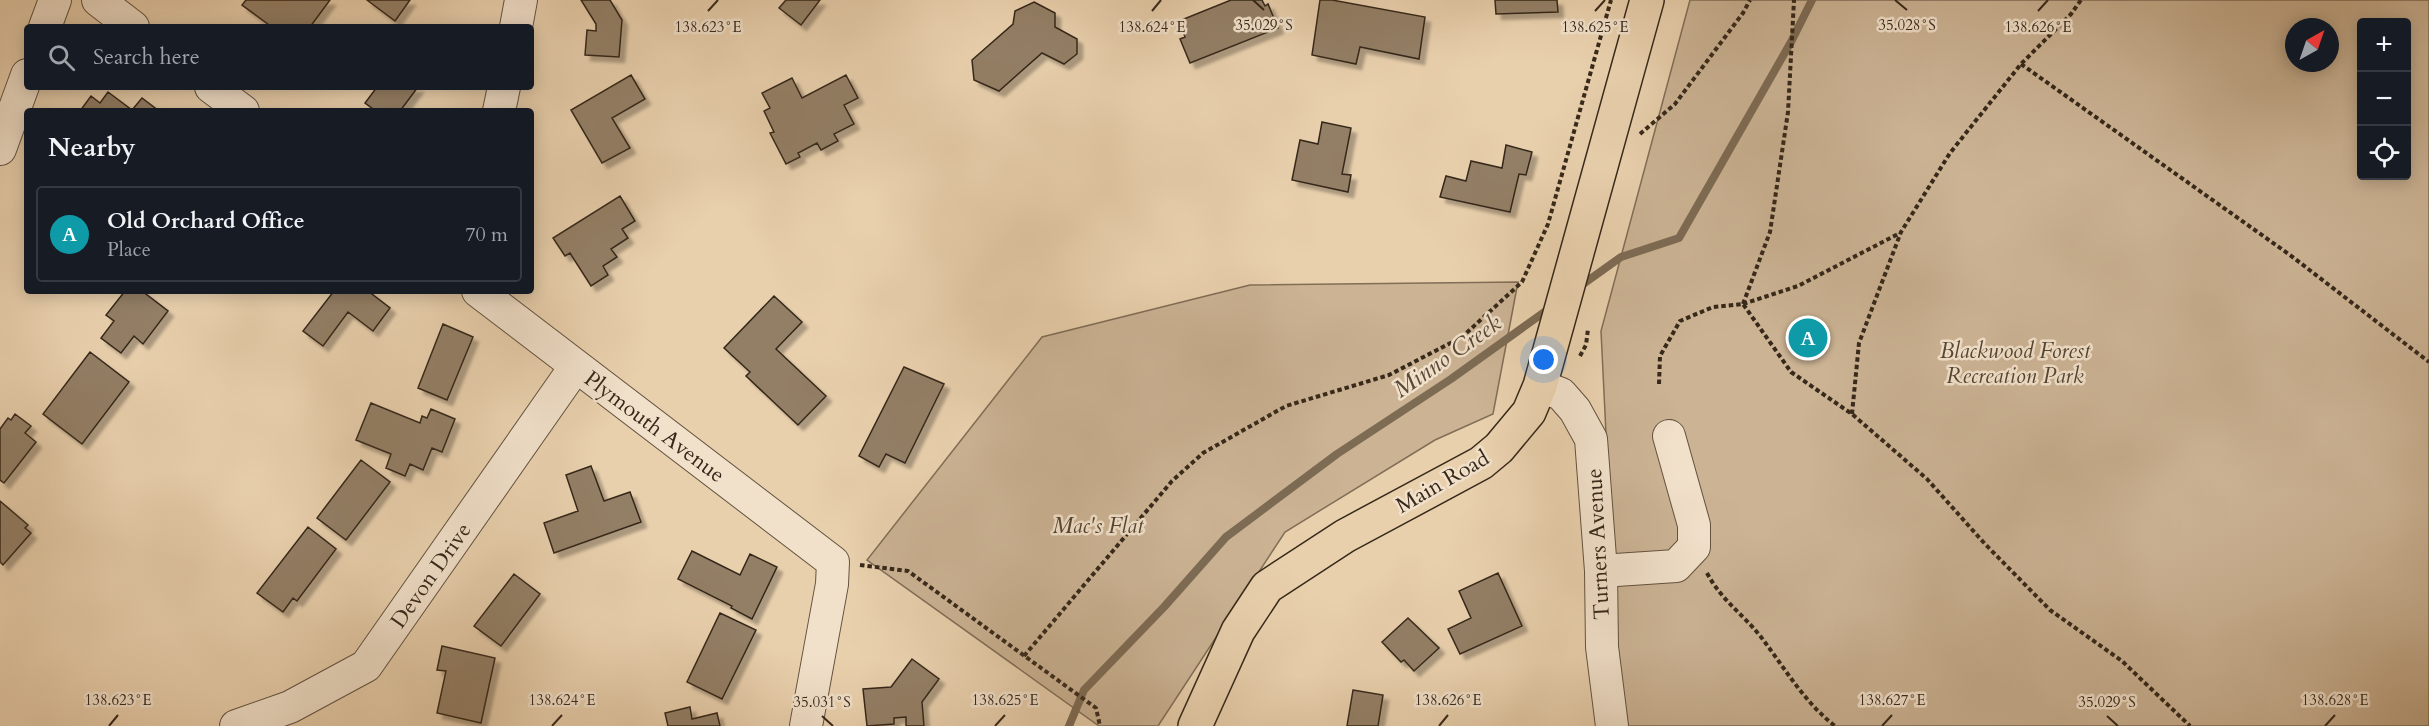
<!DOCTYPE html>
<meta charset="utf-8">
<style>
body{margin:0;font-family:Cardo,serif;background:#20242c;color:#f1f3f6}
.controls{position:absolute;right:18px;top:18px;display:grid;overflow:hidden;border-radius:6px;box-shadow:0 3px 15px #0003}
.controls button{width:54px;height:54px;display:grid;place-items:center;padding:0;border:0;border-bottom:2px solid #363941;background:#171b24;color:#f1f3f6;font:30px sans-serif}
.compass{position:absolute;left:2285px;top:18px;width:54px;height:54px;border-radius:50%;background:#171b24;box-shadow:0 3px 15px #0003;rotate:40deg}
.you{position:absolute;left:1544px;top:360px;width:21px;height:21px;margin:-15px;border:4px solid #fff;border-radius:50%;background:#1a73e8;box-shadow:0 0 0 9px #1a73e833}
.badge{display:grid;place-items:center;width:39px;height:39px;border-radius:50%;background:#c59692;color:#fff;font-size:20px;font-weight:700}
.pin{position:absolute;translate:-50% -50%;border:3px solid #fff;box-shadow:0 2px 6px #0006}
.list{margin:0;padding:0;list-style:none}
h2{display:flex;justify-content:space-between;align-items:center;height:78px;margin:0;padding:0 24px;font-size:26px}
h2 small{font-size:20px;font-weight:400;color:#9ea1a6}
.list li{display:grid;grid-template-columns:39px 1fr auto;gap:18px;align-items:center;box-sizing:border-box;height:96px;margin:0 12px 12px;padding:0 12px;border:2px solid #363941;border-radius:6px}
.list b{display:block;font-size:22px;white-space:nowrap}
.list p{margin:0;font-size:20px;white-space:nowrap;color:#9ea1a6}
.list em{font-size:20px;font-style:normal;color:#9ea1a6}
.icon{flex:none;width:33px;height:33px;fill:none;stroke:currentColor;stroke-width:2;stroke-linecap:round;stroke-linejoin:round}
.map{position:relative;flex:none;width:2429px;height:726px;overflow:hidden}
.search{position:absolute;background:#171b24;box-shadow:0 3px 15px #0003;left:24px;top:24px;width:510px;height:66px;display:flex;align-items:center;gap:15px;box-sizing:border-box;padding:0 21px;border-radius:6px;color:#9ea1a6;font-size:22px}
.panel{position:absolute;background:#171b24;box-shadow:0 3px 15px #0003;left:24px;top:108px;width:510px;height:186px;border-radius:6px}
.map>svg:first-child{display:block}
.green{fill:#cbb394;stroke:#806e57;stroke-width:1.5;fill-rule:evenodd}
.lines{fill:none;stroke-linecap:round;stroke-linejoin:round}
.stream{stroke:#7d6b54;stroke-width:8}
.building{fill:#937f66;stroke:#36281a;stroke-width:1.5;filter:url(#shadow)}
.minor-casing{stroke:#63523f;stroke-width:34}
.major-casing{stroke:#36281a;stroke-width:36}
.path{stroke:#36281a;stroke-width:4;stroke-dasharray:4.5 3;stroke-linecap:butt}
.minor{stroke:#f1e0ca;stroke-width:32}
.major{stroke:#e9d0ad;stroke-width:33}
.ticks{fill:none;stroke:#36281a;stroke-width:2}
.labels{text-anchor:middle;stroke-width:5;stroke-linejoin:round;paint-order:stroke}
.park-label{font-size:22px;font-style:italic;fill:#544432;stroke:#f1e0ca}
.street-label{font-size:22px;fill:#36281a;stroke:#f1e0ca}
.water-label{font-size:24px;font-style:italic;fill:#594937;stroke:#f1e0ca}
.ticks-label{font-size:15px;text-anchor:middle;fill:#36281a;stroke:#f1e0ca;stroke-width:5;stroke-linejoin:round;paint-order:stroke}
</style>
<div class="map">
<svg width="2429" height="726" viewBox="0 0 2429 726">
<defs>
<filter id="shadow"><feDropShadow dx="5.5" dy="5.5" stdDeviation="1.5" flood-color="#0004"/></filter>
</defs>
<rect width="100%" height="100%" fill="#e9d0ad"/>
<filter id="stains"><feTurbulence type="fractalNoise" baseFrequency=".00333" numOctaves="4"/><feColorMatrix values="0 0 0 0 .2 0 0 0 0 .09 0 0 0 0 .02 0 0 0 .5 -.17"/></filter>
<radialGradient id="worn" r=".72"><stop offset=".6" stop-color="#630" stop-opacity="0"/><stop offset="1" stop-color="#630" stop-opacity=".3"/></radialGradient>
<path class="green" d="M 1690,0 L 2429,0 L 2429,726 L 1628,726 L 1617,660 L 1601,331 ZM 2362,22 L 2406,22 L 2406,176 L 2362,176 ZM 2294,27 L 2330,27 L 2330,63 L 2294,63 Z
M 1518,282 L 1493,414 L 1435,440 L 1285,532 L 1158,726 L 1099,726 L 867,560 L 1042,337 L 1250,285 Z"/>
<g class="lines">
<path class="stream" d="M 1579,287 L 1621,257 L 1679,238 L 1791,42 L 1812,0
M 1069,726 L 1084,690 L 1164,607 L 1226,537 L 1337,454 L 1451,379 L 1550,308"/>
</g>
<path class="building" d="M 246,0 L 330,0 L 310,27 L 272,27 L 242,5 Z
M 367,0 L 410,0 L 395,21 Z
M 581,0 L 610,0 L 622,20 L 619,57 L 585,55 L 587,30 L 596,31 L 596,24 Z
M 786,0 L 820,0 L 801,25 L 779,8 Z
M 1231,0 L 1262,0 L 1265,6 L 1268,4 L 1278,28 L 1190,63 L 1180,39 L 1185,37 L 1179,21 Z
M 1320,0 L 1332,0 L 1425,17 L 1419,59 L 1360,47 L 1356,64 L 1312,55 Z
M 1495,0 L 1557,0 L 1558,12 L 1496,14 Z
M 1034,2 L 1055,13 L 1055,27 L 1077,39 L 1077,54 L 1064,64 L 1042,53 L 999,91 L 974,80 L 972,60 L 1013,24 L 1015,11 Z
M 631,75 L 645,99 L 612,118 L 630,148 L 602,163 L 571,110 Z
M 846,75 L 858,98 L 844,105 L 854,124 L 834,134 L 838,141 L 821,150 L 817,143 L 798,153 L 800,157 L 786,164 L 770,133 L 774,132 L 764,111 L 770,108 L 762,93 L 792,78 L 802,98 Z
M 377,87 L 418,87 L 400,111 L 376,111 L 365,103 Z
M 108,92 L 132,110 L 142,98 L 159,111 L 80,111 L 91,96 L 100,103 Z
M 1322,122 L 1351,128 L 1342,174 L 1351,175 L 1348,192 L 1292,180 L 1300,140 L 1318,144 Z
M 1506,145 L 1532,152 L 1526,175 L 1519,174 L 1510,212 L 1440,197 L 1446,176 L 1466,181 L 1471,161 L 1502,168 Z
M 620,196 L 635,221 L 622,229 L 628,238 L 611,249 L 617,257 L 603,266 L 608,275 L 591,286 L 570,253 L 565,256 L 553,238 Z
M 125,291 L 142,291 L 168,311 L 143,344 L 134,336 L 121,353 L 101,338 L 114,321 L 106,315 Z
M 334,291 L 368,291 L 390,308 L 373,331 L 348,312 L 323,346 L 303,331 Z
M 774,296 L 802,322 L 776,349 L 826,396 L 798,425 L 746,376 L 750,372 L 724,348 Z
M 443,324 L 473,337 L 447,400 L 418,388 Z
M 1806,328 L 1818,338 L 1810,347 L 1799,337 Z
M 90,352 L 129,382 L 82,444 L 43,414 Z
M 904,367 L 944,384 L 905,463 L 886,454 L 879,467 L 859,456 Z
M 371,403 L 420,423 L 422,416 L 427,418 L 431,409 L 455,419 L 442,452 L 432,448 L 423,470 L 410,464 L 405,476 L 386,468 L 391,454 L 356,440 Z
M 15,414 L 31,426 L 25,433 L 36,442 L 4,483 L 0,480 L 0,429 L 8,418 L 11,420 Z
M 361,460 L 390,482 L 346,540 L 317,518 Z
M 591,466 L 604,501 L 630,492 L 641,522 L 554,553 L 544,523 L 578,511 L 566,475 Z
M 0,501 L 28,525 L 25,528 L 31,533 L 3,565 L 0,562 Z
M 308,527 L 336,549 L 297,601 L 293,598 L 283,612 L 257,593 Z
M 692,551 L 740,575 L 750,554 L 777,567 L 752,619 L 731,608 L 732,606 L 678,579 Z
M 1498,573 L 1522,626 L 1460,654 L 1448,629 L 1471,618 L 1459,591 Z
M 514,574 L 540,594 L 501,646 L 474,626 Z
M 720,613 L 756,630 L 722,699 L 687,682 Z
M 1408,618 L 1439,648 L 1414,671 L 1404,660 L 1401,662 L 1382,642 Z
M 442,646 L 495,658 L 481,723 L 437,713 L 446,671 L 437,670 Z
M 912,659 L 939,679 L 922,702 L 924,726 L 906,726 L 906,717 L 894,718 L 894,724 L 867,726 L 863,689 L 891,687 Z
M 1353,690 L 1383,695 L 1378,726 L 1347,726 Z
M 690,707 L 692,719 L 717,713 L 720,726 L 668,726 L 665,713 Z"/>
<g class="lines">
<defs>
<path id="minor" d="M 98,0 L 133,27
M 45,27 L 55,0
M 516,27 L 521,0
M 211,87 L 243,111
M 499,111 L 504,87
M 0,149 L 27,75
M 478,291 L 833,562 L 832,584 L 806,726
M 1540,386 L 1561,394 L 1575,410 L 1591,439 L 1601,571 L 1602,647 L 1612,726
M 1601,571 L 1676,566 L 1694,547 L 1694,525 L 1669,436
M 236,726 L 290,707 L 366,666 L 576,366"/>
<path id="major" d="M 1195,726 L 1238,631 L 1267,587 L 1345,536 L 1481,463 L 1499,448 L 1529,412 L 1540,386 L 1647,0"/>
</defs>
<use href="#minor" class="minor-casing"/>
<use href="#major" class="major-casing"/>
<path class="path" d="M 2021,64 L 2290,255 L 2429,362
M 1640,134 L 1675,104 L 1743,13 L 1750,0
M 1743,304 L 1770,232 L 1788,112 L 1794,0
M 1743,304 L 1798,286 L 1900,233
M 1580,356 L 1586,345 L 1588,329
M 1659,384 L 1660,356 L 1680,321 L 1713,307 L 1743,304 L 1791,372 L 1852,414 L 1927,479 L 1985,544 L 2050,610 L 2122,661 L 2190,726
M 1852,414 L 1859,343 L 1901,232 L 1950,153 L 2021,64 L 2071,14 L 2081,0
M 860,565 L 908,571 L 1096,708 L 1100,726
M 1707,573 C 1722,601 1742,613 1761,637 C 1784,667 1804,702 1835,726
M 1024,656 L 1172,481 L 1203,453 L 1286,406 L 1389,375 L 1462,337 L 1522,282 L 1548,224 L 1611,0"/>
<use href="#minor" class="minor"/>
<use href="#major" class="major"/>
</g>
<path class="ticks" d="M 1253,0 L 1264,10M 1895,0 L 1907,10M 708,11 L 718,0M 1152,11 L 1161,0M 1595,11 L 1605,0M 2038,11 L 2048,0M 822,716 L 833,726M 2107,716 L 2118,726M 109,726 L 118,715M 552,726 L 562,715M 995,726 L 1005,715M 1439,726 L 1448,715M 1882,726 L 1892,715M 2325,726 L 2335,715"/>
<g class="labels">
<g class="park-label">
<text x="2015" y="358">Blackwood Forest<tspan x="2015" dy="25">Recreation Park</tspan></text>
<text x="1098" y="533">Mac's Flat</text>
</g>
<g class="street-label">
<text transform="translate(655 426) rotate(37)" y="8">Plymouth Avenue</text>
<text transform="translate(1442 481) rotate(-30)" y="8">Main Road</text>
<text transform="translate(1597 544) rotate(-93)" y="8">Turners Avenue</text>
<text transform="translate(430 575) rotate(-55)" y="8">Devon Drive</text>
</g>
<g class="water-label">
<text transform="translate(1447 356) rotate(-35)" y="8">Minno Creek</text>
</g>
</g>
<g class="ticks-label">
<text x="1907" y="30">35.028°S</text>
<text x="1264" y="30">35.029°S</text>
<text x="708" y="32">138.623°E</text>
<text x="1152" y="32">138.624°E</text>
<text x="1595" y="32">138.625°E</text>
<text x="2038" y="32">138.626°E</text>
<text x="118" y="705">138.623°E</text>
<text x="562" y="705">138.624°E</text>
<text x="1005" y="705">138.625°E</text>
<text x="1448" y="705">138.626°E</text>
<text x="1892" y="705">138.627°E</text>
<text x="2335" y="705">138.628°E</text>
<text x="822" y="707">35.031°S</text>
<text x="2107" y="707">35.029°S</text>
</g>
<rect width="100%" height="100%" filter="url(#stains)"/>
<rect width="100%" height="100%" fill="url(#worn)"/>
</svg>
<div class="controls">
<button>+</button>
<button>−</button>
<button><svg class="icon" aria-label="locate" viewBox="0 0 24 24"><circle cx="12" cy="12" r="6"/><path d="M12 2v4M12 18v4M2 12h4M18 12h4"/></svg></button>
</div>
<svg class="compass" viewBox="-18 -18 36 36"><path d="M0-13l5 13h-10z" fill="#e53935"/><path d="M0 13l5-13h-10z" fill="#9ea1a6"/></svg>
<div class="you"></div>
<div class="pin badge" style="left:1808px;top:338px;background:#0f9aa8">A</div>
<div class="search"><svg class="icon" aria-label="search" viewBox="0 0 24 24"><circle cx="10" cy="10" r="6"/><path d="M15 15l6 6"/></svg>Search here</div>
<section class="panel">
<h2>Nearby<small></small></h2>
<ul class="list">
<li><span class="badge" style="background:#0f9aa8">A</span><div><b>Old Orchard Office</b><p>Place</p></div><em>70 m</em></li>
</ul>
</section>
</div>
